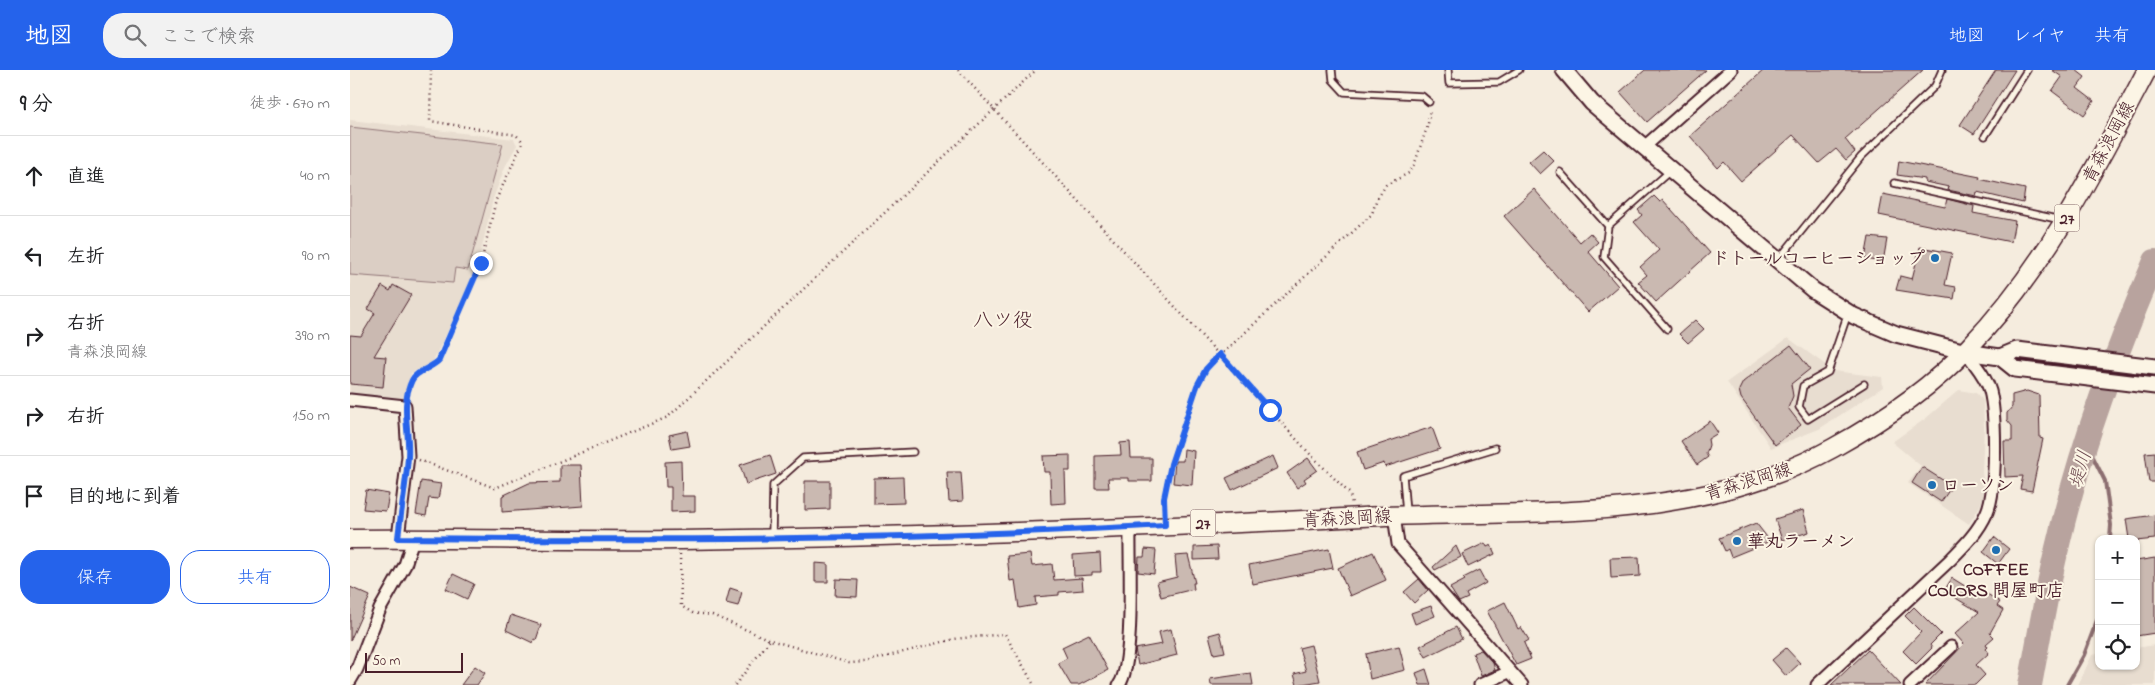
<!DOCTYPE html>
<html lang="ja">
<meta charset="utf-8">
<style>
body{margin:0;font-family:"Indie Flower","Klee One",sans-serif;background:#f2f2f2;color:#202124}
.controls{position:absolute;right:15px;bottom:15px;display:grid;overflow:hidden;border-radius:10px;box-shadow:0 1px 4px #0004}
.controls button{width:45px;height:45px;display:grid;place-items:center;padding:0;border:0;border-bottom:1px solid #e0e0e0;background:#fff;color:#202124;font:25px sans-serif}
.scale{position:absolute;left:15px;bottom:12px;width:98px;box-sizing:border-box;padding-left:5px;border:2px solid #4a1f2b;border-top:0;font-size:14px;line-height:18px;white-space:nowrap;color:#4a1f2b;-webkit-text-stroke:4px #fcf5e5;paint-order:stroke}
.stop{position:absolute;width:15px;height:15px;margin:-11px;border:4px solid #2563eb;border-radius:50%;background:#fff}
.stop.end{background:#2563eb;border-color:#fff;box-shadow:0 1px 5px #0008}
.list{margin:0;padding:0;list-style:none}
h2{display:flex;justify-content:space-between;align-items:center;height:65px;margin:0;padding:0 20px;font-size:21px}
h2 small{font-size:16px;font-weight:400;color:#757577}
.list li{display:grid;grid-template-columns:32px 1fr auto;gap:15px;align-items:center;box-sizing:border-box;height:80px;padding:0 20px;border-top:1px solid #e0e0e0}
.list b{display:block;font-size:19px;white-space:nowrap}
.list p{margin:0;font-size:16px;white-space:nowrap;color:#757577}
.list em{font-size:16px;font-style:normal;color:#757577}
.actions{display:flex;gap:10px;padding:15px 20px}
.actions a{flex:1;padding:11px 0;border:1px solid #2563eb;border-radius:20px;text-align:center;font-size:18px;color:#2563eb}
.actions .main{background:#2563eb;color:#fff}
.icon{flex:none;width:28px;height:28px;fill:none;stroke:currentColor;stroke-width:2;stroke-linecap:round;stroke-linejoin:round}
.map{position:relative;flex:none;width:1805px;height:615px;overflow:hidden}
header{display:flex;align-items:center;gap:30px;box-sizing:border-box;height:70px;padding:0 25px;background:#2563eb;color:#fff}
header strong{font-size:24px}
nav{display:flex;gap:28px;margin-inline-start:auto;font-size:18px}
.search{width:350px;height:45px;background:#f2f2f2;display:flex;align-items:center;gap:12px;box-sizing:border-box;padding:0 18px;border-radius:20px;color:#757577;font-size:19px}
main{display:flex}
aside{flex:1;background:#fff}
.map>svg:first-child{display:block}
.built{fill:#e8ddd0}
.green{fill:#dbcec4;stroke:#927678}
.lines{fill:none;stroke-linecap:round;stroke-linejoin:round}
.stream{stroke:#8c6e70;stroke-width:4}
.river{stroke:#b8a39e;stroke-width:24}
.building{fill:#cab9b1;stroke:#4a1f2b}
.lane-casing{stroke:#4a1f2b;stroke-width:9}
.street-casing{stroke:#4a1f2b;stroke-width:15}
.secondary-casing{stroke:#4a1f2b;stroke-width:19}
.primary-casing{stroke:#4a1f2b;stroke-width:21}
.path{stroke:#4a1f2b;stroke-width:2.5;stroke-dasharray:1 4;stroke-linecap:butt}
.lane{stroke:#fcf5e5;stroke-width:5.5}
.street{stroke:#fcf5e5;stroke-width:11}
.secondary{stroke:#fcf5e5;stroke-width:15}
.primary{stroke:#fcf5e5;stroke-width:18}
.route{stroke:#2563eb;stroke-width:6}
.poi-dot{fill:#1f6fb2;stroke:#fcf5e5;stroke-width:2}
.labels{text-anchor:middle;stroke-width:4;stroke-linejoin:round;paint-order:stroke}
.shield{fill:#fcf5e5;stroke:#7f5f63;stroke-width:1}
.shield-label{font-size:16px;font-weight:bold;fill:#4a1f2b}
.street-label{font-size:18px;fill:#4a1f2b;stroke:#fcf5e5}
.poi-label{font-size:18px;font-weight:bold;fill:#4a1f2b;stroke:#fcf5e5;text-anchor:start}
.water-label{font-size:19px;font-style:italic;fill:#704d53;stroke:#fcf5e5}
.quarter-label{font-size:20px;fill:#4a1f2b;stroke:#fcf5e5}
</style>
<header>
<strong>地図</strong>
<div class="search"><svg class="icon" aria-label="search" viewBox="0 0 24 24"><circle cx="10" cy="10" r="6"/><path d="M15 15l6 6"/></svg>ここで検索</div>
<nav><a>地図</a><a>レイヤ</a><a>共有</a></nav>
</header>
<main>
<aside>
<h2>9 分<small>徒歩 · 670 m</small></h2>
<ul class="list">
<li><svg class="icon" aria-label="ahead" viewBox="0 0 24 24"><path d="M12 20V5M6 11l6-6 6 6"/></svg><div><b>直進</b></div><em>40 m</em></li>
<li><svg class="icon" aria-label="left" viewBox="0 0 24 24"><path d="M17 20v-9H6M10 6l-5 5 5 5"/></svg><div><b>左折</b></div><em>90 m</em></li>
<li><svg class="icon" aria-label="right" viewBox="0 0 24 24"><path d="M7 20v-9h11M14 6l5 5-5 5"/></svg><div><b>右折</b><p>青森浪岡線</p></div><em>390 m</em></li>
<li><svg class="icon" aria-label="right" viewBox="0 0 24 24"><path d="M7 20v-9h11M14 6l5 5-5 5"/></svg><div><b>右折</b></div><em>150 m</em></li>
<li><svg class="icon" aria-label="arrive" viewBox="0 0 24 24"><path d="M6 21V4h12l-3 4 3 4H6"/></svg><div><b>目的地に到着</b></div></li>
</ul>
<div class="actions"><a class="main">保存</a><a>共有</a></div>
</aside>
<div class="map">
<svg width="1805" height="615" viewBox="0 0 1805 615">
<rect width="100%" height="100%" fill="#f5ecde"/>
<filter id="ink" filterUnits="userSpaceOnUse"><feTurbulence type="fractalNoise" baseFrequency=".02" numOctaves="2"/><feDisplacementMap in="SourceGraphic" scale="10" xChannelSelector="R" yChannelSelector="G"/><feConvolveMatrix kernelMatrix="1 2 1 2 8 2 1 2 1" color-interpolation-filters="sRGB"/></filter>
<g filter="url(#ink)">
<path class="built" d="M 0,50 L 164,69 L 167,75 L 155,97 L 143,129 L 130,186 L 115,226 L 82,293 L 61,303 L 54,329 L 0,324 Z
M 1438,268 L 1484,301 L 1532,307 L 1533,317 L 1469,359 L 1421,378 L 1377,312 Z
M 1609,320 L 1626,323 L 1633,330 L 1634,357 L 1632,402 L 1635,424 L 1630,436 L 1619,454 L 1558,413 L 1571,396 L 1542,372 L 1575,349 Z
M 1805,575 L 1805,615 L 1728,615 L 1742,585 L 1749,584 L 1749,596 L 1786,596 L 1786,578 Z"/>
<path class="green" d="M 0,57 L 153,74 L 118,200 L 105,198 L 103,213 L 0,205 Z"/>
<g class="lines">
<path class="stream" d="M 1736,373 L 1755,411 L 1761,455 L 1760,469
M 1717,615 L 1734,585 L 1749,545"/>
<path class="river" d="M 1680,615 C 1689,567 1697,518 1709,470 C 1731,375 1766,281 1805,191"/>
</g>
<path class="building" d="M 1295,0 L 1356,0 L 1297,52 L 1270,22 Z
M 1414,0 L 1573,0 L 1495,69 L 1505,82 L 1496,90 L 1486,79 L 1469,93 L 1443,65 L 1391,111 L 1374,92 L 1368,98 L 1340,66 Z
M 1646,0 L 1665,0 L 1624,64 L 1610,55 Z
M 1702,0 L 1726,0 L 1735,7 L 1727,18 L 1744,31 L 1734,45 L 1702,21 L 1712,7 Z
M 1193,80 L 1204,91 L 1190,104 L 1179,92 Z
M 1549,91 L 1630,107 L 1629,109 L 1675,119 L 1673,133 L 1627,122 L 1626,126 L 1598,120 L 1599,117 L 1575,112 L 1575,109 L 1547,105 Z
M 1184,119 L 1230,172 L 1240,163 L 1248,172 L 1238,181 L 1268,216 L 1238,242 L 1154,146 Z
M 1533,124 L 1595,137 L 1597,129 L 1624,136 L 1623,143 L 1665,151 L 1661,172 L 1529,145 Z
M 1304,126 L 1310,132 L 1313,130 L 1360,183 L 1306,232 L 1288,212 L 1297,205 L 1290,197 L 1309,180 L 1284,152 L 1292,145 L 1288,140 Z
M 1519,167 L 1537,169 L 1533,192 L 1515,189 Z
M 1570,177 L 1602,183 L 1595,215 L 1606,217 L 1604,229 L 1546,220 L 1550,206 L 1562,209 Z
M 43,215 L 61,225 L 24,286 L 36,287 L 33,317 L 0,314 L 0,265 L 11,266 L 25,243 L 18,239 L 32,216 L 40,221 Z
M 1345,250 L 1354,259 L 1338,273 L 1329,264 Z
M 1441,275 L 1460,299 L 1441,314 L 1443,326 L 1438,338 L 1451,355 L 1425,375 L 1391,328 L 1389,320 L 1393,312 Z
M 1677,321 L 1689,325 L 1690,368 L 1693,369 L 1682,421 L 1670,419 L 1673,406 L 1655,407 L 1654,371 L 1662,371 L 1662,356 L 1657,350 L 1657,343 L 1662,337 L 1662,325 Z
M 1360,351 L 1368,363 L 1358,369 L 1359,375 L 1356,384 L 1358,387 L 1347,395 L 1331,371 Z
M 1082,357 L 1090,379 L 1035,397 L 1034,393 L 1013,400 L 1007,382 Z
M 337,361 L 340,376 L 322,379 L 319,365 Z
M 780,372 L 781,388 L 802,388 L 802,411 L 779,411 L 779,408 L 758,408 L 759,418 L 745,418 L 745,386 L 771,385 L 770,373 Z
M 834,379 L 844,381 L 842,415 L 823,413 L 825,391 L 833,391 Z
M 1805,382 L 1805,412 L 1799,412 L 1795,383 Z
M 420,385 L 426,404 L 396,414 L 390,395 Z
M 720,385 L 720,401 L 715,401 L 716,433 L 701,434 L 700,405 L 700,402 L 694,402 L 693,386 Z
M 923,386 L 928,398 L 882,420 L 876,408 Z
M 958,388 L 967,400 L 954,409 L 956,412 L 947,418 L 937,403 Z
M 331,391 L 332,426 L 345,426 L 345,441 L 321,442 L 321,417 L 316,417 L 315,392 Z
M 210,395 L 231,395 L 233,436 L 152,442 L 152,426 L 179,413 L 210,412 Z
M 1572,397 L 1602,416 L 1591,432 L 1562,413 Z
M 597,402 L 611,402 L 613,431 L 599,432 Z
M 553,407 L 554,433 L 524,434 L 524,408 Z
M 71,411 L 91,414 L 88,429 L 79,428 L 76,446 L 66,444 Z
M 455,411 L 480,411 L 480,439 L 455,440 Z
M 16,420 L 39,424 L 36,441 L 13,439 Z
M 1453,440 L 1459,462 L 1432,470 L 1425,449 Z
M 1805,445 L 1805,469 L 1786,471 L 1786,469 L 1779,469 L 1776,449 Z
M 1406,453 L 1420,471 L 1381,487 L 1378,479 L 1375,481 L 1369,468 Z
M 1644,467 L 1659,479 L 1648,494 L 1633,482 Z
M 1135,473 L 1137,477 L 1141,475 L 1145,484 L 1118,497 L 1112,484 Z
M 867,476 L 868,489 L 844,490 L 844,477 Z
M 1106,476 L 1111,487 L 1085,500 L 1083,497 Z
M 795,479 L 806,480 L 804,504 L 788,502 L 789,487 L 794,487 Z
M 979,479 L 983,498 L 903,514 L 899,495 Z
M 1023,482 L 1036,510 L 1000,526 L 988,498 Z
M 750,483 L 751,502 L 742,502 L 742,505 L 724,506 L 723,485 Z
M 680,484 L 682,496 L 702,494 L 704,510 L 732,508 L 733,520 L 709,522 L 709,525 L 685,527 L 686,535 L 669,538 L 665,510 L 660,511 L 657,486 Z
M 838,485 L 845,513 L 843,513 L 844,519 L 811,527 L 807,512 L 827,507 L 825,486 Z
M 1289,487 L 1290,506 L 1261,508 L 1260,488 Z
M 1805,488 L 1805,563 L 1786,566 L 1786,491 Z
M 465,493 L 478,494 L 478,512 L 465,512 Z
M 1129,500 L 1136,513 L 1116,524 L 1118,528 L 1109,532 L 1100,518 L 1115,510 L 1113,508 Z
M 103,504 L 124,514 L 117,529 L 96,519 Z
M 1602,508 L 1631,526 L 1634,522 L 1650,532 L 1647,536 L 1653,540 L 1640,563 L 1644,567 L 1636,574 L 1638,577 L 1636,579 L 1639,583 L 1626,595 L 1635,605 L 1625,615 L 1575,615 L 1614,574 L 1605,564 L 1629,542 L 1594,521 Z
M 486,509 L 508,510 L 507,527 L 485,526 Z
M 1069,509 L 1078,520 L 1064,533 L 1054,522 Z
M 0,517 L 20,526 L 0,571 Z
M 380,518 L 392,522 L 388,536 L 376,533 Z
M 1155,532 L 1168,559 L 1171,557 L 1179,570 L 1174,573 L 1181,589 L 1166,595 L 1137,541 Z
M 1081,536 L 1085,546 L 1065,554 L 1061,543 Z
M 1564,537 L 1591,564 L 1580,575 L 1582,578 L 1566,594 L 1553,581 L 1571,562 L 1555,546 Z
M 161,545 L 191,555 L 186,570 L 184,569 L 183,573 L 156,560 Z
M 1106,557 L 1112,569 L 1076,587 L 1070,576 Z
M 821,559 L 827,585 L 788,595 L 785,579 L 812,574 L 809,562 Z
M 870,562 L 875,582 L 864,584 L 859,565 Z
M 739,564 L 758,600 L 729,615 L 721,615 L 708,593 L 717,588 L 712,577 Z
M 961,575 L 970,611 L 947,615 L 944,604 L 956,601 L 949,578 Z
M 1049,576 L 1055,600 L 1020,609 L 1016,584 Z
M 1436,578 L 1450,593 L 1436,606 L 1422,590 Z
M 1131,580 L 1143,593 L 1145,600 L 1131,606 L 1123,583 Z
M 1518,580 L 1551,615 L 1481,615 L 1500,597 Z
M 125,596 L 135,603 L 127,615 L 111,615 Z
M 1076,599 L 1081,615 L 1070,615 L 1066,603 Z
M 901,603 L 903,615 L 861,615 L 860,609 Z"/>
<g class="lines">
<defs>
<path id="lane" d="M 982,0 L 983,10 L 994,22 L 1072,26 L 1079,32
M 1098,0 L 1099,13 L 1149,12 L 1169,0
M 1635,66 L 1677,0
M 1210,102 L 1258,156
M 1544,113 L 1711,150
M 1428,190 L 1511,87 L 1585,16 L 1592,0
M 1498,243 L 1478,302 L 1453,316 L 1449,337 L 1458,349 L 1514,314
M 1317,259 L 1254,187 L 1258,156 L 1320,101
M 1056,443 L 1053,406 L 1145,378
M 422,465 L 423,415 L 453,388 L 563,382"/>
<path id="street" d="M 1293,78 L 1381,0
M 0,330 L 55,336 L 58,386 L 48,468
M 1044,445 L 1048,474 L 1172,615
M 0,611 L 7,599 L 30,539 L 55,495 L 63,469
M 769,615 C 785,594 779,487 780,457
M 1130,615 L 1159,602
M 1467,615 L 1600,490 C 1614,476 1629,461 1637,442 C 1647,419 1646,345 1640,321 C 1636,306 1624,294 1616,282
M 1560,615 L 1601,577"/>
<path id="secondary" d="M 1214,0 L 1242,33 L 1463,220 L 1504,246 L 1546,264 L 1616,282 L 1650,287 L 1665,299 L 1805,316
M 1650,287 L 1667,280 L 1805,297"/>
<path id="primary" d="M 0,469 C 110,468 221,471 331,470 C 558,467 785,459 1012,447 C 1169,439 1340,457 1483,378 C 1532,351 1581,318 1619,277 C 1696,197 1746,97 1797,0"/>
</defs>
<use href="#lane" class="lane-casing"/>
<use href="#street" class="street-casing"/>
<use href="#secondary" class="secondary-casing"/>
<use href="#primary" class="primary-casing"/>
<path class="path" d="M 608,0 L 960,384 L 1000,424 L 1002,434
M 58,325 C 63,298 73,306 89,290 L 131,193 L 146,130 L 172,74 L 171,70 L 166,65 L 80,51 L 81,0
M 69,390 L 145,418 L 318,347 L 686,0
M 814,443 C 813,412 825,386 834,357 C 841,337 846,317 856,299 L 1022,144 L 1026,131 L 1036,115 L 1059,103 L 1065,93 L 1078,54 L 1080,39
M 330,484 L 331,536 L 343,543 L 362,545 L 420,570 L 499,593 L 515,592 L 604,569 L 655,564 L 684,615
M 385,615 L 420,570"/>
<use href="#lane" class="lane"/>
<use href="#street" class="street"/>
<use href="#secondary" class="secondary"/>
<use href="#primary" class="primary"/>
</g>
</g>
<g class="lines" filter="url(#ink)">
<path class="route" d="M 131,193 L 89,290 C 82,298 66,301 62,310 C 50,334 60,362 58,387 C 56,414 51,441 48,468 C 303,471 560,470 815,455 L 814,428 L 821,394 L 847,316 L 856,299 L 870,284 L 920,340"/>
</g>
<g class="poi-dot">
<circle cx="1585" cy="188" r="5"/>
<circle cx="1582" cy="415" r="5"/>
<circle cx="1387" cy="471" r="5"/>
<circle cx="1646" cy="480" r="5"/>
</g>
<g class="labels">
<g class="shield">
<rect x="1704.5" y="134.5" width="25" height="27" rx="4"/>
<rect x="840.5" y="439.5" width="25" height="27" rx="4"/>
</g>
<g class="shield-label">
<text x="1717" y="154">27</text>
<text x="853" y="459">27</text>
</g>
<g class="street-label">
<text transform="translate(1758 72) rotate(-62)" y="6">青森浪岡線</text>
<text transform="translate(1398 411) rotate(-17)" y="6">青森浪岡線</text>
<text transform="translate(997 448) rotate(-3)" y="6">青森浪岡線</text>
</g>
<g class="poi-label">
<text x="1575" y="194" text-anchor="end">ドトールコーヒーショップ</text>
<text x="1592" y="421">ローソン</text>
<text x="1397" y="477">華丸ラーメン</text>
<text x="1646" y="505" text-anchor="middle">COFFEE<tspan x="1646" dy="21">COLORS 問屋町店</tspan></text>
</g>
<g class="water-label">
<text transform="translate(1729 399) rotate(-74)" y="7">堤川</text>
</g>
<g class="quarter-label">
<text x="653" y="256">八ツ役</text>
</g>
</g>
</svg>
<div class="controls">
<button>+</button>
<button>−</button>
<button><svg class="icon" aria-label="locate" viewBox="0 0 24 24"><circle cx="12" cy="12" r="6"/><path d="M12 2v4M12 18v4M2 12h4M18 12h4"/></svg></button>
</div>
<div class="scale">50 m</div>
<div class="stop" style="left:920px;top:340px"></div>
<div class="stop end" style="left:131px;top:193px"></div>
</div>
</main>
